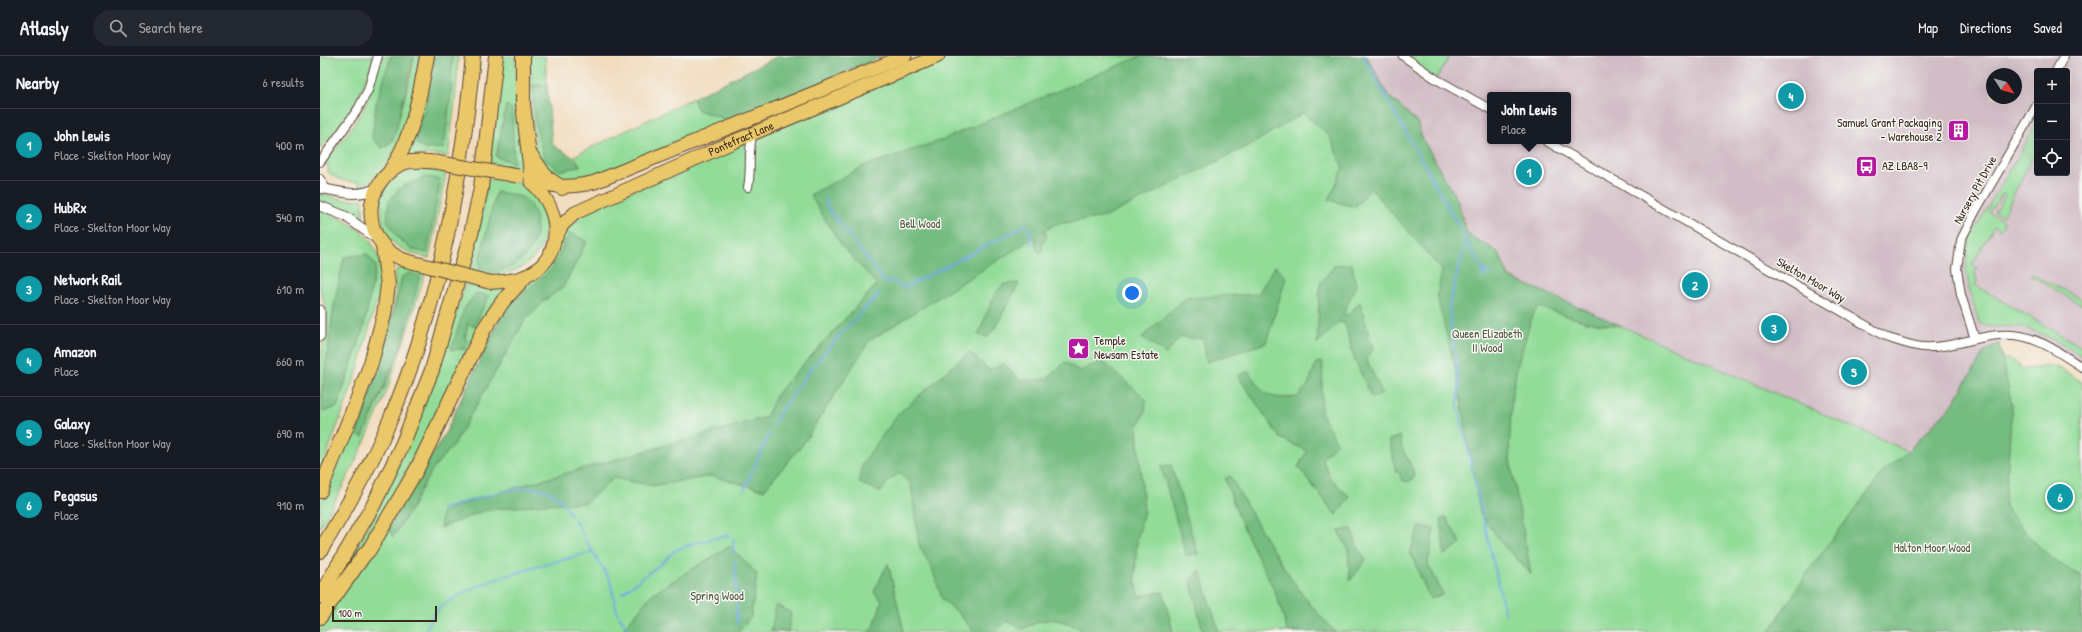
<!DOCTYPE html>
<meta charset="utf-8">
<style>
body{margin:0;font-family:"Patrick Hand",sans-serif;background:#242831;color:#f1f3f6}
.controls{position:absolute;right:12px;top:12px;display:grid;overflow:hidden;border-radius:4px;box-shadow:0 4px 16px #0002}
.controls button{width:36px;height:36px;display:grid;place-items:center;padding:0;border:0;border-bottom:1px solid #363941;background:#171b24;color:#f1f3f6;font:20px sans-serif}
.compass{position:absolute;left:1666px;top:12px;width:36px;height:36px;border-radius:50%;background:#171b24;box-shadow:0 4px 16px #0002;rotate:126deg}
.scale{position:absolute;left:12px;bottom:10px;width:105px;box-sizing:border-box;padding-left:4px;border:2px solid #3b2a1e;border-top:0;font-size:11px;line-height:14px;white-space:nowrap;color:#3b2a1e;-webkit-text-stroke:3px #f6f6f2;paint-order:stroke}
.you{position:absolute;left:812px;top:237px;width:14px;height:14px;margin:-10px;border:3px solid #fff;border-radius:50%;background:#1a73e8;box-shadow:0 0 0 6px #1a73e833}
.badge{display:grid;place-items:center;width:26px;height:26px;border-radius:50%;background:#8c9099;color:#fff;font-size:13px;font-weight:700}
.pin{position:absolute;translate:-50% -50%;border:2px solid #fff;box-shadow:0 1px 4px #0006}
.popup{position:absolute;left:1167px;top:36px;width:84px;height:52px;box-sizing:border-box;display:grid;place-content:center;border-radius:4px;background:#171b24;filter:drop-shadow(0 1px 3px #0005);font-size:13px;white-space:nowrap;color:#9ea1a6}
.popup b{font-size:15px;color:#f1f3f6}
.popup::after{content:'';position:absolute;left:50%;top:100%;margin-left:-8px;border:8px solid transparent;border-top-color:#171b24}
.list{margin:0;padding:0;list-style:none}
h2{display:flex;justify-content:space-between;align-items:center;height:52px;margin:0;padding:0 16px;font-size:17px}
h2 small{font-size:13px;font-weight:400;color:#9ea1a6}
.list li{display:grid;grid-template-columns:26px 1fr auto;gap:12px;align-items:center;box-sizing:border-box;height:72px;padding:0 16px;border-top:1px solid #363941}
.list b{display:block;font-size:15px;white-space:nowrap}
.list p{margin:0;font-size:13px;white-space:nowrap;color:#9ea1a6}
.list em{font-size:13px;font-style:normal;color:#9ea1a6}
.icon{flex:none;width:22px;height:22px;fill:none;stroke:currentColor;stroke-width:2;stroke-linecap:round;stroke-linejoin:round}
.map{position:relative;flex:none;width:1762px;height:576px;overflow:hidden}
header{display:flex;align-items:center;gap:24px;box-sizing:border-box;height:56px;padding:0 20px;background:#171b24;border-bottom:1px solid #363941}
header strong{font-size:19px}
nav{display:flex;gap:22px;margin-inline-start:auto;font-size:14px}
.search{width:280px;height:36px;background:#242831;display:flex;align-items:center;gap:10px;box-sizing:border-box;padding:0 14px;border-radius:22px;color:#9ea1a6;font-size:15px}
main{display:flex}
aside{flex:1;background:#171b24}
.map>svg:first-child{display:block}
.industrial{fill:#d2bdc6;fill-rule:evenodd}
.green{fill:#92dc98;stroke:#66835b;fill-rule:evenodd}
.forest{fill:#75bc80;stroke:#58734f}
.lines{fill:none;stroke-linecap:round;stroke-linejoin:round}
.stream{stroke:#6eabe0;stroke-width:2}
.minor-casing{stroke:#564536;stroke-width:10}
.tertiary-casing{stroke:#564536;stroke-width:11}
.trunk-casing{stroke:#564536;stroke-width:15}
.motorway-casing{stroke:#564536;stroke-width:16}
.minor{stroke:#fff;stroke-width:8}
.tertiary{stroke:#fff;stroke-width:9}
.trunk{stroke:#eac769;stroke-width:13}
.motorway{stroke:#eac769;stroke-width:14}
.trunk-bridge-casing{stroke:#564536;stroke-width:15;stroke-linecap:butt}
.trunk-bridge{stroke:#eac769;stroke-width:13}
.labels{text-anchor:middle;stroke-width:3;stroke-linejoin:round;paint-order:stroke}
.poi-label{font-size:12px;fill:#3b2a1e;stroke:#f6f6f2;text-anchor:start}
.street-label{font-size:12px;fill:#3b2a1e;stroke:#f6f6f2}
.park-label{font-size:12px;fill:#51563c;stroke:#f6f6f2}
</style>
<header>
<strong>Atlasly</strong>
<div class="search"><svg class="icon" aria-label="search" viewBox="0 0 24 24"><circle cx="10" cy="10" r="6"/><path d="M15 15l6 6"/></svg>Search here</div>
<nav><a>Map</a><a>Directions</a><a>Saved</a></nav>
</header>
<main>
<aside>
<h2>Nearby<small>6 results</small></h2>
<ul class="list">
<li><span class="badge" style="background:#0f9aa8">1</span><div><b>John Lewis</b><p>Place · Skelton Moor Way</p></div><em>400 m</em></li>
<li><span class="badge" style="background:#0f9aa8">2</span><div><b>HubRx</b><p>Place · Skelton Moor Way</p></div><em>540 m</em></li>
<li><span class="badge" style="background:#0f9aa8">3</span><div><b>Network Rail</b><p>Place · Skelton Moor Way</p></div><em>610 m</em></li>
<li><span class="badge" style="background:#0f9aa8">4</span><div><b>Amazon</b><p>Place</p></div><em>660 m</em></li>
<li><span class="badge" style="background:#0f9aa8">5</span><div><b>Galaxy</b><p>Place · Skelton Moor Way</p></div><em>690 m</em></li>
<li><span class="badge" style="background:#0f9aa8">6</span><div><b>Pegasus</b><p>Place</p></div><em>910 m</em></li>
</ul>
</aside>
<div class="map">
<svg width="1762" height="576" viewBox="0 0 1762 576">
<rect width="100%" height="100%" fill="#f6f6f2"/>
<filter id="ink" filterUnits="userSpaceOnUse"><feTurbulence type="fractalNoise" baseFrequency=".025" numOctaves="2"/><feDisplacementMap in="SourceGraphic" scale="8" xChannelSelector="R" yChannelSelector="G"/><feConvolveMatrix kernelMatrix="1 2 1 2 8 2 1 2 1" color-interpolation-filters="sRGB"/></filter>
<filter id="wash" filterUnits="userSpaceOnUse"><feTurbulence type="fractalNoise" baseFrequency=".012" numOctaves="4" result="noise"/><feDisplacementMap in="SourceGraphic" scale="16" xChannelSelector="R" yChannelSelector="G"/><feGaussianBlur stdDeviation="0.9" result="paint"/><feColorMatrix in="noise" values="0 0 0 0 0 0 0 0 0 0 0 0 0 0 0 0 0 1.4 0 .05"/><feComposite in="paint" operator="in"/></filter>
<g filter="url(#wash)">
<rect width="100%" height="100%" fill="#f2dcbe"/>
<path class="industrial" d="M 1046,0 L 1762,0 L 1762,317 L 1726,294 L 1708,287 L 1687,284 L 1665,295 L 1633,348 L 1588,395 L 1189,221 L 1178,196 L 1146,178 L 1138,145 L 1102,82 L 1097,66 L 1068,39 ZM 1717,15 L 1747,15 L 1747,117 L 1717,117 ZM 1672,18 L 1696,18 L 1696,42 L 1672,42 ZM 1170,39 L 1248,39 L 1248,85 L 1170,85 Z"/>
<path class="green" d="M 0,0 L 54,0 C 44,35 27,67 0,92 Z
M 63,0 L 71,0 L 65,22 L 62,92 L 67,90 L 72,84 L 91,20 L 94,0 L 100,0 C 93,40 82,114 39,132 L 39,126 C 28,127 17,124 8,116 L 8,109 L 3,109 L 30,74 L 44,52 Z
M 113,0 L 107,42 L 96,85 L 104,93 L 124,92 L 131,37 L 132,0 L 138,0 L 136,37 L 128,100 L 104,98 L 104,99 L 85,101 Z
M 179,0 L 195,0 L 197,50 L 205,116 L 191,113 L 191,111 L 170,107 Z
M 210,0 L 225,0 L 227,29 L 214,29 L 224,103 L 260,109 L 254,100 L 373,42 L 378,54 L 411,65 L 268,122 L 247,124 L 237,121 L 233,118 L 212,92 L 216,90 L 212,64 Z
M 628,0 L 1046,0 L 1068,39 L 1097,66 L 1102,82 L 1138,145 L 1146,178 L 1178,196 L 1189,221 L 1588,395 L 1633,348 L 1665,295 L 1679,288 L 1682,302 L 1694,305 L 1703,313 L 1736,310 L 1762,326 L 1762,576 L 0,576 L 0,569 L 84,446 L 126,376 L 170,282 L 187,250 L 198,234 L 220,218 L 242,179 L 265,155 Z
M 1083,0 L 1130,0 L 1116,23 Z
M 1717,65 L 1717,105 L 1712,102 L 1683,160 L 1674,156 L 1685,139 L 1683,137 L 1669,156 L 1685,166 L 1680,174 L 1674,170 L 1652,209 L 1657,212 L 1655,216 L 1657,225 L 1655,229 L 1762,291 L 1762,300 C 1743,289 1723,276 1701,271 C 1687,269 1670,274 1659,267 L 1649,232 L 1646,214 L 1648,190 L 1652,178 L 1705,89 Z
M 101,112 L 126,117 L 109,202 C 79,195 59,185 62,149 L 59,148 C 65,126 79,116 101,112 ZM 120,123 L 107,197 L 91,193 L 77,181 Z
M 168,123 L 189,126 L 190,124 C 209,128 216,140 227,155 L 224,156 C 233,186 211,215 180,218 C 170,219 160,216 150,213 Z
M 0,137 L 26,144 L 43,143 L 43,166 L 28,158 L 0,146 Z
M 0,154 C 52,174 66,192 59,247 L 56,247 L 37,317 L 0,417 L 0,310 L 6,267 L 5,250 L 0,234 ZM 47,198 L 56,210 L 43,274 L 17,351 L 2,338 L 14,249 Z
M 82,211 L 105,217 C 92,260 79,303 63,344 C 45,388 23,431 0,472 L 0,448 L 63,287 L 75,243 L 75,217 L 76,214 ZM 82,222 L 82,287 L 71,316 L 43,381 L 37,378 L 65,292 Z
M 1712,218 L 1762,243 L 1762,249 L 1711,220 Z
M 145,228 L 167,233 L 168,231 L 186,232 L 170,252 L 160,268 C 115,360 72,452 11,534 C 71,440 114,335 145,228 ZM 168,240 L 154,271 L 148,266 L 145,282 L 144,253 Z"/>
<path class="forest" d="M 71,0 L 94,0 L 76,75 C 73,83 71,89 62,92 L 52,82 L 56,48 Z
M 113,0 L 132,0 L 131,37 L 124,92 L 104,93 L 97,88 L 96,82 L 107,42 Z
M 458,0 L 563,0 L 411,65 L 378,54 L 373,42 Z
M 821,0 L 1046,0 L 1068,39 L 1097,66 L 1102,82 L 1138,145 L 1147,178 L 1178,196 L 1189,221 L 1302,270 L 1267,266 L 1218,251 L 1213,258 L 1197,311 L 1192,339 L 1189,397 L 1211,518 L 1185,491 L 1160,457 L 1136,315 L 1117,241 L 1122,214 L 1051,133 L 1035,151 L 1009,144 L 1023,112 L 1009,79 L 983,57 L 932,88 L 785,161 L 736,168 L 724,175 L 727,180 L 722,188 L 723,196 L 718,196 L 716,192 L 715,181 L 549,285 L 483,388 L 444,434 L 391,420 L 332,430 L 294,422 L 265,447 L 224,448 L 163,455 L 120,472 L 122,456 L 158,442 L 446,361 L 458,336 L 557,228 L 522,190 L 490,139 L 544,110 L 619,85 Z
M 213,29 L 227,29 L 232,88 C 244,98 252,97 260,110 L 240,115 L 224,103 L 215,65 Z
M 186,49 L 192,53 L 194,107 L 176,101 Z
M 105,121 L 121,123 L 107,197 L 91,193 L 77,181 L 67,164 L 69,145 L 80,132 Z
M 176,136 C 184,137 196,138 203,142 C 207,144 211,150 213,154 C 228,186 194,225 160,213 L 159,205 Z
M 249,177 L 267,185 L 244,230 L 223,246 L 204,266 L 132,392 C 112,410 105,426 93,449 C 87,460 80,470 73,481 L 68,471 L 126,376 L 170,282 L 187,250 L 233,212 Z
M 47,198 L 56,210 L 43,274 L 17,351 L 3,356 L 2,338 L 14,249 L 24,201 Z
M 1032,208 L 1036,230 L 1023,258 L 1028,259 L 1040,246 L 1053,294 L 1046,302 L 1062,337 L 1052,342 L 1034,302 L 1025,268 L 1019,266 L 997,288 L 1000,228 L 1015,209 Z
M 955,210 L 966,222 L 946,287 L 887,306 L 883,283 L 860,281 L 846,298 L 822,281 L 866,242 L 938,238 Z
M 89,217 L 100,220 L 82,287 L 43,381 L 37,379 L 65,292 L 82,221 Z
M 699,227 L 676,270 L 668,281 L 658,279 L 675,238 L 684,228 Z
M 156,237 L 169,240 L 154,271 L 148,267 L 145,282 L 148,286 L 145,293 L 131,294 L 144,253 Z
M 1679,288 L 1692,349 L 1685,451 C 1708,479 1728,506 1762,520 L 1762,576 L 1449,576 L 1489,514 L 1564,415 L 1588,395 L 1633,348 L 1665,295 Z
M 649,296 L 669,314 L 684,308 L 700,324 L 727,323 L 745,306 L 760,315 L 782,305 L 826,343 L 825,356 L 817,372 L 824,455 L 817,485 L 815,521 L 819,540 L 843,536 L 853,576 L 762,576 L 760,573 C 733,560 729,561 702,573 L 687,565 L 676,576 L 654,576 L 639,558 L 622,543 L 613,515 L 599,489 L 591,428 L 579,417 L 568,425 L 561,436 L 539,427 L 542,408 L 578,358 Z
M 1003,306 L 1001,356 L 1017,387 L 1002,403 L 1011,423 L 1030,441 L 1016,459 L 978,411 L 987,395 L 960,382 L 918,320 L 928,315 C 944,339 947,344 977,341 L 988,329 L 996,307 Z
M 1080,380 L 1082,393 L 1093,413 L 1094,422 L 1088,426 L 1082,424 L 1079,416 L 1076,416 L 1069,384 Z
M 851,409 L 878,498 L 866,499 L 841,410 Z
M 910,420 C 941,474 971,532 1015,576 L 967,576 C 960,538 941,509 925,475 C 917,458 911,440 905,423 Z
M 1126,461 L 1141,487 L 1124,499 L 1121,464 Z
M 1100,470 L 1114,473 L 1108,508 L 1123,538 L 1110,543 L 1090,496 Z
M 1032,473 L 1037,489 L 1046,504 L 1030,525 L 1028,493 L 1018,475 Z
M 410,490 L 437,518 L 431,561 L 418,576 L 301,576 L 333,537 Z
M 568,507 L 584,576 L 548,576 L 554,570 L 562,545 L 554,536 Z
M 880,515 L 899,576 L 883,576 L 870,523 Z
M 456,549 L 471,557 L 468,576 L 451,576 Z"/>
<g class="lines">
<path class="stream" d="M 1043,0 L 1146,183 L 1129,251 L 1139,329 L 1138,351 L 1185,558
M 506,142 L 506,149 L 563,224 L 567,227 L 572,224 L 584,232 L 706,169 L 709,171 L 712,189
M 1146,184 L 1166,220
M 1163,221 L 1162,213 L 1170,217
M 453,369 C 481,319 520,278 560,237
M 424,434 L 449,378
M 122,453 C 149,446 202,424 228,435 C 239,439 246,450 251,460
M 254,463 L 264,480
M 413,482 L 414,498
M 265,483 L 290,524 L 297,557
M 415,504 L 417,568
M 302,537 L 341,508 L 354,495 L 374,487 L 409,479
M 299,560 L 311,576
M 105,576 C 109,567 112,560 119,553 C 151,524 230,508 272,496"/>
</g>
</g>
<g filter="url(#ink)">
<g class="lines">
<defs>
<path id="minor" d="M 1083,0 L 1116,23 L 1170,53
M 1736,15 L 1744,0
M 1226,85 L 1568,282 C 1579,285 1591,290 1603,291 C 1634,293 1663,276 1693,279 C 1719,281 1741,298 1762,311
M 0,106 L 38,53 L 48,34 L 58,0
M 0,123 L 6,133
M 428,131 C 432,113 427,96 433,77
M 1655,283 L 1641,239 L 1637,213 L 1641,184 L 1655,156 L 1717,49"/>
<path id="tertiary" d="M 0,132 C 20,136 37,142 57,132
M 0,150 L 25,160 L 57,183
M 0,254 L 0,280"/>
<g id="trunk">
<path d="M 212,126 C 235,131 252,132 275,126 L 585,0"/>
<path id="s1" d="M 236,181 L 242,169 L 255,157 L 415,85 L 618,0"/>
<path d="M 84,204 C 53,191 42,157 59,128 C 65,119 73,111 84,107 C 94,104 104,105 115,106"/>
<path d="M 169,226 C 177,227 185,225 193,224 C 244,214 247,156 211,126"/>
</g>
<path id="motorway" d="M 203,0 L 203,48 L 212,126
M 210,98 L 226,121 L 242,132
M 71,114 C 93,81 100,38 107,0
M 0,435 L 36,347 L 51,307 L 64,259 L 68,229 L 63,190
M 0,495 C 26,453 51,410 70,364 C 118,253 142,121 153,0
M 0,540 L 54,448 L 83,387 L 112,314 L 151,178 L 161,132 L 176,0
M 0,561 L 44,499 L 49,494 L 97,413 L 164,273 L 183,245 L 204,222"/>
</defs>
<use href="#minor" class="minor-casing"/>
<use href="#tertiary" class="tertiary-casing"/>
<use href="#trunk" class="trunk-casing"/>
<use href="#motorway" class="motorway-casing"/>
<use href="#minor" class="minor"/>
<use href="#tertiary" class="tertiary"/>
<use href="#trunk" class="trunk"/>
<use href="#motorway" class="motorway"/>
<defs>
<path id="trunk-bridge" d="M 115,106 L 198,120
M 84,204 L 169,226"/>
</defs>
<use href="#trunk-bridge" class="trunk-bridge-casing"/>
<use href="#trunk-bridge" class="trunk-bridge"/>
</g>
</g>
<defs>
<symbol id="building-square" viewBox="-11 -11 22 22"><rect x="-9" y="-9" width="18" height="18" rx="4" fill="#b5179e" stroke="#f6f6f2"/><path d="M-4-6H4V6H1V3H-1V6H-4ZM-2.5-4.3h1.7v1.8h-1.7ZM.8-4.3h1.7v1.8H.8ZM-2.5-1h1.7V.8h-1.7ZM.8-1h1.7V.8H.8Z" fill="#fff"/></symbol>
<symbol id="bus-square" viewBox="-11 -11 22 22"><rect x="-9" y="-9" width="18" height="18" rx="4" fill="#b5179e" stroke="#f6f6f2"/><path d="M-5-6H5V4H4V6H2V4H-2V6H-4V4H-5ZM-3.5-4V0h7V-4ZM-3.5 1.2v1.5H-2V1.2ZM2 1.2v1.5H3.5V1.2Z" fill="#fff"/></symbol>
<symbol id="sight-square" viewBox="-11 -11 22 22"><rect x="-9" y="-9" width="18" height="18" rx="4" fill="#b5179e" stroke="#f6f6f2"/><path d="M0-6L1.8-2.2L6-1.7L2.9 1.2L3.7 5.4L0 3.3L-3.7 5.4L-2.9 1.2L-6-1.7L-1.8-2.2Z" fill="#fff"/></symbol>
</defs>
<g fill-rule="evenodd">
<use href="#building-square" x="1626" y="62" width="25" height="25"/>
<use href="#bus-square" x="1534" y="98" width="25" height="25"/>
<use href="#sight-square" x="746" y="280" width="25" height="25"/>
</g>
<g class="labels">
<g class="poi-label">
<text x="1622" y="71" text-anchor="end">Samuel Grant Packaging<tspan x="1622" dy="14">- Warehouse 2</tspan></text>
<text x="1562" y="114">AZ LBA8-9</text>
<text x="774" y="289">Temple<tspan x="774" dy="14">Newsam Estate</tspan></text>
</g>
<g class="street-label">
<text dy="4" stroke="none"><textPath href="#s1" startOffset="213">Pontefract Lane</textPath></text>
<text transform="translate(1655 134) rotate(-61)" y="4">Nursery Pit Drive</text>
<text transform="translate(1491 224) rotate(30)" y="4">Skelton Moor Way</text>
</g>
<g class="park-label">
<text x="600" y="172">Bell Wood</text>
<text x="1167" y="282">Queen Elizabeth<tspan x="1167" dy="14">II Wood</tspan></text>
<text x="1612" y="496">Halton Moor Wood</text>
<text x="397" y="544">Spring Wood</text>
</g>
</g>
</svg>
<div class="controls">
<button>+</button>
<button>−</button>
<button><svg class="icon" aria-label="locate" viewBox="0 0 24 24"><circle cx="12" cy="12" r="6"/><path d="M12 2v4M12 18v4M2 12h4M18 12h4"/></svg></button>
</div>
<svg class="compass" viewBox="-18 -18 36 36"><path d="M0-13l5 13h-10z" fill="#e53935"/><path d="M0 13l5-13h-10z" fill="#9ea1a6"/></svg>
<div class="scale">100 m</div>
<div class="you"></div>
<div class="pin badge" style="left:1209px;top:116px;background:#0f9aa8">1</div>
<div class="popup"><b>John Lewis</b>Place</div>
<div class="pin badge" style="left:1375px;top:229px;background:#0f9aa8">2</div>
<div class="pin badge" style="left:1454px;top:272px;background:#0f9aa8">3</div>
<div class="pin badge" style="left:1471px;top:40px;background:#0f9aa8">4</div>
<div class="pin badge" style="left:1534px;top:316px;background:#0f9aa8">5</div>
<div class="pin badge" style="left:1740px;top:441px;background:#0f9aa8">6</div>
</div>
</main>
